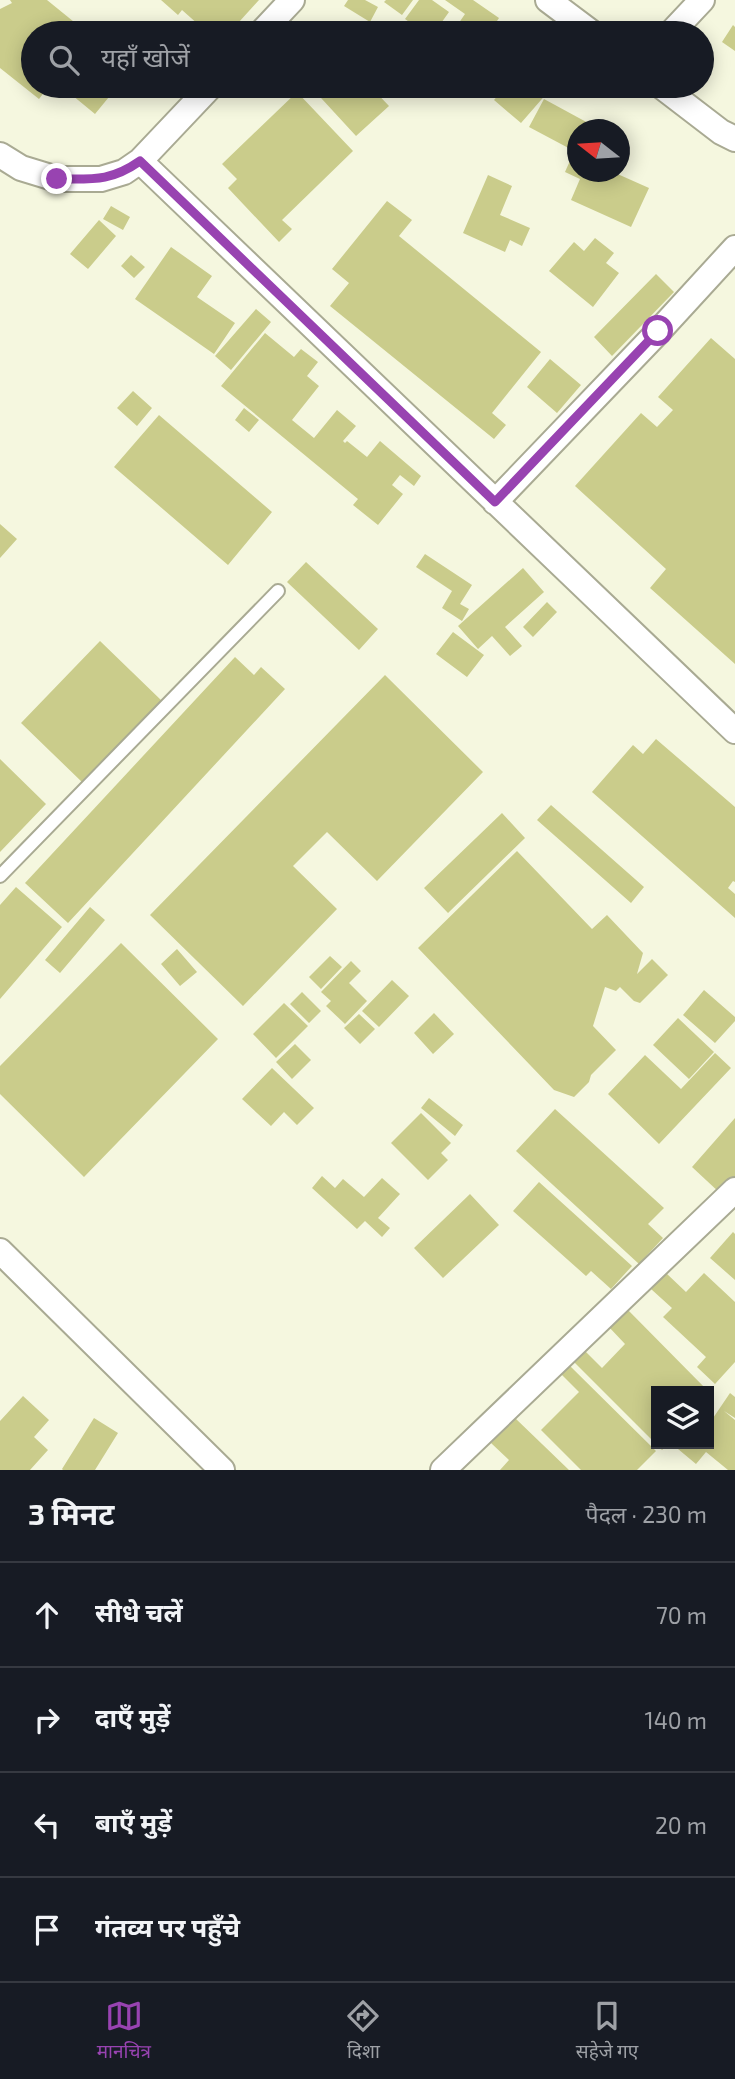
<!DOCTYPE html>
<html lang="hi">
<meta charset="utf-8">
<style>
body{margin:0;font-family:"Exo 2","Noto Sans Devanagari",sans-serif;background:#20242c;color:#f1f3f6}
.controls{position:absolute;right:21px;bottom:21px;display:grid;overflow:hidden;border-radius:0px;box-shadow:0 4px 18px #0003}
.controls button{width:63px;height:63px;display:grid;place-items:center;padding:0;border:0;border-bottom:2px solid #363941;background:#171b24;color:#f1f3f6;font:35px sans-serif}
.compass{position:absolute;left:567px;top:119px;width:63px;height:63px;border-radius:50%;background:#171b24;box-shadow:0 4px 18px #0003;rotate:287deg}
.stop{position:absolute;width:21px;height:21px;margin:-16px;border:5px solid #9843b1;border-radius:50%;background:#fff}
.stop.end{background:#9843b1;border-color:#fff;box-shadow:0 2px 7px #0008}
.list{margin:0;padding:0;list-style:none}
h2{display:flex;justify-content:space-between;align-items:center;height:91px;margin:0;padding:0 28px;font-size:30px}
h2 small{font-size:23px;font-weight:400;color:#9ea1a6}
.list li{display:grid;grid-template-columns:46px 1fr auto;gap:21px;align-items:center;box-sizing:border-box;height:105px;padding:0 28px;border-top:2px solid #363941}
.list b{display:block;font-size:26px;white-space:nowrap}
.list em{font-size:23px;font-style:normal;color:#9ea1a6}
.icon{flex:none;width:38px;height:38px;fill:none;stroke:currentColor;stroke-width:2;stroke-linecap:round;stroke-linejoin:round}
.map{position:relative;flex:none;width:735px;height:1470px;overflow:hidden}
.search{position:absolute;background:#171b24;box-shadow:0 4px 18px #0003;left:21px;right:21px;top:21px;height:77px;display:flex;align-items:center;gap:18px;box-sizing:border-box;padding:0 24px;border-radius:38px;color:#9ea1a6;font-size:26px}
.sheet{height:511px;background:#171b24}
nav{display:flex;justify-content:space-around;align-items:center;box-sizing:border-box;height:98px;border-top:2px solid #363941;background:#171b24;font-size:19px;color:#9ea1a6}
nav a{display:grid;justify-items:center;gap:4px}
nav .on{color:#9843b1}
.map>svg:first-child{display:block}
.building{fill:#cacc8b}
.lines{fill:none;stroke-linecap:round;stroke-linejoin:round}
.lane-casing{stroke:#a9aa93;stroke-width:16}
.street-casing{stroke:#a9aa93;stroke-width:28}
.lane{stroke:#fff;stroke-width:12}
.street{stroke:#fff;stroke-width:24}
.route{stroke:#9843b1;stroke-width:9}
</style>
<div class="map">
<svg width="735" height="1470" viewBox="0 0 735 1470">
<rect width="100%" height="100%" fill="#f5f7df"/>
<path class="building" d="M 10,0 L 47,0 L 79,26 L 74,33 L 33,33 L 33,86 L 49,86 L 39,99 L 0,68 L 0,9 L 12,3 Z
M 161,0 L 259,0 L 229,33 L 208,33 L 182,10 L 178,15 Z
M 348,0 L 365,0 L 378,7 L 370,22 L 344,6 Z
M 386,0 L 413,0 L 402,15 L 384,2 Z
M 419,0 L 432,0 L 449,12 L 434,33 L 425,33 L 405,19 Z
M 445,0 L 473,0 L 499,18 L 489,33 L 452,33 L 465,14 Z
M 359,21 L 375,33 L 350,33 Z
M 733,25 L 735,27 L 735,51 L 722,42 Z
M 61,86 L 118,86 L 95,114 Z
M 310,86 L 370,86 L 389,106 L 356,136 Z
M 506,86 L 541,86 L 548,92 L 521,123 L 494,100 Z
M 297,92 L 353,151 L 282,220 L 292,229 L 279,242 L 228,188 L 237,179 L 222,164 Z
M 544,99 L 590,124 L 587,130 L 578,130 L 578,148 L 576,152 L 529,127 Z
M 573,154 L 578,156 L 578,172 L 613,172 L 649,188 L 631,227 L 571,200 L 580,179 L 565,172 Z
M 488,175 L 512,186 L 500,215 L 530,228 L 522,246 L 510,240 L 505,252 L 463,233 Z
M 387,201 L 412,220 L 399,236 L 541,352 L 492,413 L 506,425 L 494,439 L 330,306 L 349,283 L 332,269 Z
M 111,206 L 130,217 L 123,230 L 103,219 Z
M 99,220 L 116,236 L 88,269 L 70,254 Z
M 595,238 L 614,253 L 606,263 L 619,273 L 593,307 L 549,271 L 574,242 L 584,251 Z
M 171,247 L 212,276 L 197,297 L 235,323 L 214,354 L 135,299 Z
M 131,255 L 145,267 L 134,278 L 121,266 Z
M 656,274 L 674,292 L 612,356 L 594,337 Z
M 256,309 L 271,322 L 231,370 L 215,356 Z
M 265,333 L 294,357 L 301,349 L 318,362 L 307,376 L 319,386 L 292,420 L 314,438 L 337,410 L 356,426 L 343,441 L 345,443 L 347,441 L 367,457 L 380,441 L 421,476 L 414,486 L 400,475 L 392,485 L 403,494 L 378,525 L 353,505 L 358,499 L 221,386 Z
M 711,338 L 735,359 L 735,664 L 650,588 L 666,569 L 575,486 L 641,413 L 657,427 L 673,410 L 658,397 Z
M 550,359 L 581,385 L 557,413 L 527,387 Z
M 133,391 L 152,408 L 137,426 L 117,408 Z
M 244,408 L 259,420 L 249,432 L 235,420 Z
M 159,415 L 272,512 L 228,565 L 114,467 Z
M 0,524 L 17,539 L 0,558 Z
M 425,554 L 472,585 L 460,604 L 469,609 L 462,621 L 442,608 L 452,591 L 416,567 Z
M 306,562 L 378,629 L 359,650 L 287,582 Z
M 523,568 L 544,592 L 505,627 L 522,646 L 510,656 L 492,636 L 478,649 L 458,626 Z
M 547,602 L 557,612 L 533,637 L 523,627 Z
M 453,632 L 484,655 L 467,677 L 436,654 Z
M 100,641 L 162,701 L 83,783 L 21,723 Z
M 235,657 L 254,675 L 261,667 L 285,689 L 68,923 L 25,883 Z
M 385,675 L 483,772 L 377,881 L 327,832 L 293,866 L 337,909 L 243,1006 L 150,915 Z
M 656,739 L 735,807 L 735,882 L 733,881 L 728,888 L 735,894 L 735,918 L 592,792 L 633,745 L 643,754 Z
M 0,759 L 46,804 L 0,852 Z
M 551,805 L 644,887 L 631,903 L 537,820 Z
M 502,813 L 525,838 L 448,913 L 424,888 Z
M 517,851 L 592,929 L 607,915 L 643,953 L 637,974 L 652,959 L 668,975 L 640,1003 L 634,1001 L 620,987 L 616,991 L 605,987 L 593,1026 L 616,1050 L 591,1075 L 589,1082 L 574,1097 L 554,1090 L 418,948 Z
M 16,887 L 62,927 L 0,999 L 0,905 Z
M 90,907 L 105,920 L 60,973 L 45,960 Z
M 121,943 L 218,1039 L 84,1177 L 0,1094 L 0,1066 Z
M 177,949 L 197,972 L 180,986 L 161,964 Z
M 330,956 L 342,967 L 321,989 L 309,977 Z
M 351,961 L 361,971 L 349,983 L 367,1001 L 345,1024 L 326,1006 L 331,1001 L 321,992 Z
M 392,980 L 409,996 L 379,1027 L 362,1011 Z
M 704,990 L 735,1017 L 735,1021 L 715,1043 L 683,1015 Z
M 302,992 L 321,1011 L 309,1023 L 290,1004 Z
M 284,1003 L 308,1026 L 276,1058 L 253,1034 Z
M 434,1013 L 454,1034 L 433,1054 L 414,1033 Z
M 359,1014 L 375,1029 L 360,1044 L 344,1028 Z
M 678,1018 L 714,1052 L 689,1079 L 653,1045 Z
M 295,1044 L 311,1060 L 292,1079 L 276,1062 Z
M 715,1053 L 731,1068 L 659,1144 L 608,1094 L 645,1055 L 681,1089 Z
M 272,1068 L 314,1108 L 297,1125 L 284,1112 L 271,1126 L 242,1099 Z
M 429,1098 L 463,1125 L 455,1136 L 421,1108 Z
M 555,1109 L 664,1208 L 648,1224 L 663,1238 L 639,1264 L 516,1151 Z
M 421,1113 L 451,1143 L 441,1153 L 448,1160 L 428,1180 L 391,1143 Z
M 735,1118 L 735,1178 L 721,1194 L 692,1167 Z
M 322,1176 L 335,1188 L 343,1179 L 364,1197 L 382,1178 L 400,1194 L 378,1218 L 390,1228 L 382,1237 L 365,1221 L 357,1229 L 312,1188 Z
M 539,1182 L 632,1266 L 611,1289 L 591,1271 L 586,1276 L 513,1211 Z
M 470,1194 L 499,1225 L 443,1278 L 414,1248 Z
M 733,1232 L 735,1234 L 735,1280 L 710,1258 Z
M 666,1273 L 686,1292 L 704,1273 L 735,1302 L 735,1362 L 715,1384 L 697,1367 L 706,1357 L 663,1317 L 672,1308 L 651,1289 Z
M 626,1308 L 708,1391 L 656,1391 L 656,1444 L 668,1444 L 662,1450 L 571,1359 L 582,1348 L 602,1368 L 625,1344 L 608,1326 Z
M 569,1365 L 656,1451 L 637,1470 L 581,1470 L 541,1430 L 579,1392 L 561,1374 Z
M 730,1393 L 735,1397 L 735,1418 L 724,1411 L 735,1420 L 735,1470 L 728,1470 L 706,1452 L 696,1464 L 678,1449 L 683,1444 L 709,1444 L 709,1424 Z
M 23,1396 L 49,1420 L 34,1437 L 48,1450 L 30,1470 L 0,1470 L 0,1421 Z
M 94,1418 L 118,1433 L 95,1470 L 63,1470 L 62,1469 Z
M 515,1418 L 569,1470 L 500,1470 L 509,1460 L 491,1443 Z"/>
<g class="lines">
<defs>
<path id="lane" d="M 0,876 L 278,591"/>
<path id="street" d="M 548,0 L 592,33
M 261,33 L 292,0
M 671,33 L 702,0
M 661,86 L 721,132 L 735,139
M 0,155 L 21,168 L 57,179 L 101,179 L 124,172 L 140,161 L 211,86
M 140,161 L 735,731
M 495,502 L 658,332 L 735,248
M 0,1251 L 222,1470
M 443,1470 L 735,1190"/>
</defs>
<use href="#lane" class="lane-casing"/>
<use href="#street" class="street-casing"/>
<use href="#lane" class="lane"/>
<use href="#street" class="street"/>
</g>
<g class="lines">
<path class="route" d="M 57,179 C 92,179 110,182 140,161 L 495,502 L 658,331"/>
</g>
</svg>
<div class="controls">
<button><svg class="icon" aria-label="layers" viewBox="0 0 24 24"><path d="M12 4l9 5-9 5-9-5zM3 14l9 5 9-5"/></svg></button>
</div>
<svg class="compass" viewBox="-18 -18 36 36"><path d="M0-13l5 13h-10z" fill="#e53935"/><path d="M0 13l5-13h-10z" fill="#9ea1a6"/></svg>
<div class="stop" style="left:658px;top:331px"></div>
<div class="stop end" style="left:57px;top:179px"></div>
<div class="search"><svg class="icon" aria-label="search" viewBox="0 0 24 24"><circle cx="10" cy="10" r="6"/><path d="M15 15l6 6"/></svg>यहाँ खोजें</div>
</div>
<section class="sheet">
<h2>3 मिनट<small>पैदल · 230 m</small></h2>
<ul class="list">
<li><svg class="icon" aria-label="ahead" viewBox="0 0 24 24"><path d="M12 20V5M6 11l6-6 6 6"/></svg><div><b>सीधे चलें</b></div><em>70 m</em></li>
<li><svg class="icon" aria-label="right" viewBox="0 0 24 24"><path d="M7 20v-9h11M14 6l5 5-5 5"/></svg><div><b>दाएँ मुड़ें</b></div><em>140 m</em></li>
<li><svg class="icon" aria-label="left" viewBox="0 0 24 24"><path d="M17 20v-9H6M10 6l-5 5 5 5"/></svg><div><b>बाएँ मुड़ें</b></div><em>20 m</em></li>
<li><svg class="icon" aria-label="arrive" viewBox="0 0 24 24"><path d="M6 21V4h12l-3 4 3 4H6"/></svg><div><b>गंतव्य पर पहुँचे</b></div></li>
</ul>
</section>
<nav>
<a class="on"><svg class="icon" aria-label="map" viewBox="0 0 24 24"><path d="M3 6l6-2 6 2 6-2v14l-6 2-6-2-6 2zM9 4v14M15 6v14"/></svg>मानचित्र</a>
<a><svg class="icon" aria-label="directions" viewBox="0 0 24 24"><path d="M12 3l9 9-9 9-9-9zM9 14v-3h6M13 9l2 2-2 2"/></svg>दिशा</a>
<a><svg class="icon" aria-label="saved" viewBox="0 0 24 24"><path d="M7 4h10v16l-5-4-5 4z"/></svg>सहेजे गए</a>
</nav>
